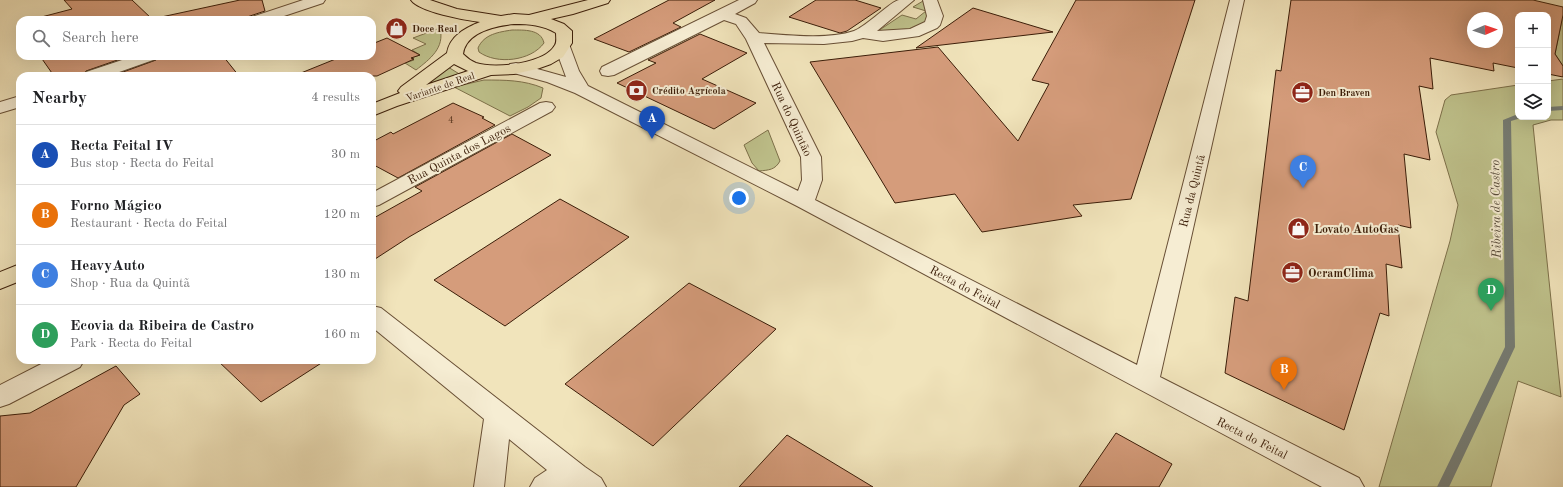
<!DOCTYPE html>
<meta charset="utf-8">
<style>
body{margin:0;font-family:"Old Standard TT",serif;background:#f6f6f6;color:#202124}
.controls{position:absolute;right:12px;top:12px;display:grid;overflow:hidden;border-radius:8px;box-shadow:0 4px 16px #0002}
.controls button{width:36px;height:36px;display:grid;place-items:center;padding:0;border:0;border-bottom:1px solid #e0e0e0;background:#fff;color:#202124;font:20px sans-serif}
.compass{position:absolute;left:1467px;top:12px;width:36px;height:36px;border-radius:50%;background:#fff;box-shadow:0 4px 16px #0002;rotate:88deg}
.you{position:absolute;left:739px;top:198px;width:14px;height:14px;margin:-10px;border:3px solid #fff;border-radius:50%;background:#1a73e8;box-shadow:0 0 0 6px #1a73e833}
.badge{display:grid;place-items:center;width:26px;height:26px;border-radius:50%;background:#8f2418;color:#fff;font-size:13px;font-weight:700}
.pin{position:absolute;translate:-50% -33px;filter:drop-shadow(0 1px 2px #0008)}
.pin::after{content:'';position:absolute;top:21px;width:14px;height:12px;background:inherit;clip-path:polygon(0 0,100% 0,50% 100%)}
.list{margin:0;padding:0;list-style:none}
h2{display:flex;justify-content:space-between;align-items:center;height:52px;margin:0;padding:0 16px;font-size:17px}
h2 small{font-size:13px;font-weight:400;color:#757577}
.list li{display:grid;grid-template-columns:26px 1fr auto;gap:12px;align-items:center;box-sizing:border-box;height:60px;padding:0 16px;border-top:1px solid #e0e0e0}
.list b{display:block;font-size:15px;white-space:nowrap}
.list p{margin:0;font-size:13px;white-space:nowrap;color:#757577}
.list em{font-size:13px;font-style:normal;color:#757577}
.icon{flex:none;width:22px;height:22px;fill:none;stroke:currentColor;stroke-width:2;stroke-linecap:round;stroke-linejoin:round}
.map{position:relative;flex:none;width:1563px;height:487px;overflow:hidden}
.search{position:absolute;background:#fff;box-shadow:0 4px 16px #0002;left:16px;top:16px;width:360px;height:44px;display:flex;align-items:center;gap:10px;box-sizing:border-box;padding:0 14px;border-radius:12px;color:#757577;font-size:15px}
.panel{position:absolute;background:#fff;box-shadow:0 4px 16px #0002;left:16px;top:72px;width:360px;height:292px;border-radius:12px}
.map>svg:first-child{display:block}
.green{fill:#bfc28c;stroke:#7d704a}
.lines{fill:none;stroke-linecap:round;stroke-linejoin:round}
.stream{fill:#767c73;fill-rule:evenodd}
.building{fill:#d59c7b;stroke:#3b1d08;fill-rule:evenodd}
.minor-casing{stroke:#684f35;stroke-width:2}
.major-casing{stroke:#3b1d08;stroke-width:2}
.minor{fill:#f6edd3;fill-rule:evenodd}
.major{fill:#f1e4bb;fill-rule:evenodd}
.labels{text-anchor:middle;stroke-width:4;stroke-linejoin:round;paint-order:stroke}
.far-poi-label{font-size:10px;font-weight:bold;fill:#3b1d08;stroke:#f6edd3;text-anchor:start}
.far-street-label{font-size:10px;fill:#3b1d08;stroke:#f6edd3}
.number-label{font-size:10px;fill:#623d25}
.street-label{font-size:12px;fill:#3b1d08;stroke:#f6edd3}
.poi-label{font-size:12px;font-weight:bold;fill:#3b1d08;stroke:#f6edd3;text-anchor:start}
.water-label{font-size:13px;font-style:italic;fill:#594d3d;stroke:#f6edd3}
</style>
<div class="map">
<svg width="1563" height="487" viewBox="0 0 1563 487">
<rect width="100%" height="100%" fill="#f1e4bb"/>
<filter id="stains"><feTurbulence type="fractalNoise" baseFrequency=".005" numOctaves="4"/><feColorMatrix values="0 0 0 0 .2 0 0 0 0 .09 0 0 0 0 .02 0 0 0 .5 -.17"/></filter>
<radialGradient id="worn" r=".72"><stop offset=".6" stop-color="#630" stop-opacity="0"/><stop offset="1" stop-color="#630" stop-opacity=".3"/></radialGradient>
<path class="green" d="M 923,1 L 929,14 L 926,22 L 917,29 L 878,31 L 902,15 L 916,19 L 926,11 L 913,7 Z
M 1563,15 L 1563,66 L 1555,54 Z
M 440,28 C 445,48 430,59 416,70 L 405,63 L 414,60 L 411,58 L 420,55 L 412,50 L 426,44 L 413,38 Z
M 512,30 C 524,30 541,29 544,43 C 531,61 497,65 479,52 L 478,48 C 484,34 499,32 512,30 Z
M 448,67 L 461,75 L 423,87 Z
M 1563,79 L 1563,120 L 1551,120 L 1533,125 L 1561,397 L 1518,381 L 1491,487 L 1379,487 L 1450,241 L 1458,205 L 1436,132 L 1445,100 L 1451,95 L 1518,85 L 1518,117 L 1548,117 L 1548,81 Z
M 484,80 C 505,80 524,80 543,88 L 541,98 L 528,107 L 510,116 L 454,87 Z
M 768,130 L 780,161 C 775,170 769,170 759,171 L 752,163 L 744,145 Z"/>
<g class="lines">
<path class="stream" d="M 1563,106 L 1563,110 L 1548,111 L 1548,107 Z
M 1518,114 L 1518,117 L 1521,118 L 1511,121 L 1515,347 L 1449,487 L 1437,487 L 1505,347 L 1503,120 Z"/>
</g>
<path class="building" d="M 64,0 L 132,0 L 152,19 L 240,0 L 262,0 L 265,11 L 238,20 L 30,20 L 72,9 Z
M 669,0 L 715,0 L 673,23 L 681,27 L 629,52 L 594,39 Z
M 816,0 L 855,0 L 881,8 L 847,31 L 840,33 L 789,17 Z
M 1076,0 L 1195,0 L 1131,199 L 1073,205 L 1082,216 L 982,232 L 955,194 L 895,203 L 810,62 L 938,47 L 1018,141 L 1049,84 L 1032,80 Z
M 1291,0 L 1533,0 L 1563,7 L 1563,15 L 1555,54 L 1563,66 L 1563,77 L 1548,74 L 1548,15 L 1518,15 L 1518,68 L 1493,63 L 1494,71 L 1430,58 L 1433,89 L 1419,86 L 1430,160 L 1404,154 L 1411,228 L 1398,225 L 1402,268 L 1386,264 L 1389,316 L 1380,313 L 1344,430 L 1225,373 L 1235,297 L 1248,301 L 1276,70 L 1281,71 ZM 1473,18 L 1497,18 L 1497,42 L 1473,42 Z
M 973,8 L 1053,32 L 916,48 Z
M 700,34 L 747,53 L 702,79 L 756,103 L 714,129 L 617,83 L 656,63 L 648,60 Z
M 387,38 L 420,55 L 411,58 L 414,59 L 377,76 L 296,76 L 296,75 L 343,56 L 372,56 L 372,44 Z
M 40,56 L 129,56 L 86,71 L 83,76 L 54,76 Z
M 159,56 L 223,56 L 239,76 L 112,76 L 156,60 Z
M 453,103 L 484,117 L 482,118 L 495,125 L 398,178 L 372,164 L 372,142 L 391,132 L 393,134 Z
M 512,134 L 551,155 L 409,237 L 372,261 L 372,219 L 422,191 L 415,187 Z
M 560,199 L 629,237 L 505,326 L 434,280 Z
M 689,283 L 776,329 L 653,446 L 565,384 Z
M 217,360 L 326,360 L 261,402 Z
M 116,366 L 140,394 L 124,405 L 76,487 L 0,487 L 0,416 L 30,413 Z
M 1116,433 L 1172,464 L 1159,487 L 1079,487 Z
M 787,435 L 873,487 L 739,487 Z"/>
<g class="lines">
<defs>
<path id="minor" d="M 303,0 L 325,0 L 323,3 L 272,20 L 249,20 L 252,17 Z
M 739,0 L 757,0 L 755,3 L 735,14 L 746,18 L 759,33 C 785,35 829,40 854,31 C 867,26 891,1 899,0 C 904,0 909,0 914,0 L 877,31 L 910,29 L 925,22 L 927,16 L 923,0 L 937,0 L 943,16 L 940,25 L 937,28 L 919,36 L 883,41 L 863,38 L 852,41 L 824,44 L 764,43 L 821,157 L 822,180 L 815,200 L 1137,365 L 1230,0 L 1244,0 L 1160,377 L 1359,478 L 1364,487 L 1322,487 L 797,206 L 575,93 L 547,82 L 510,72 L 508,68 L 510,64 L 516,63 L 566,77 L 555,47 L 557,44 L 563,42 L 569,44 L 579,71 L 588,86 L 798,191 L 802,180 L 801,157 L 746,39 L 736,24 L 724,20 L 614,75 L 608,76 L 602,75 L 600,71 L 602,67 Z
M 134,56 L 158,56 L 156,59 L 108,76 L 84,76 L 86,72 Z
M 20,96 L 20,107 L 0,113 L 0,102 Z
M 546,102 L 552,103 L 555,107 L 552,111 L 379,205 L 372,207 L 372,193 L 540,103 Z
M 372,306 L 381,308 L 585,467 L 601,478 L 606,487 L 530,487 L 535,478 L 547,470 L 509,439 L 504,487 L 474,487 L 484,419 L 372,327 Z
M 49,360 L 84,360 L 80,367 L 9,404 L 0,407 L 0,385 Z"/>
<path id="major" d="M 411,0 L 430,0 L 457,9 L 501,16 L 514,14 L 529,15 L 588,0 L 610,0 L 608,3 L 573,14 L 551,19 L 564,24 L 572,31 L 572,43 L 563,57 L 551,64 L 537,69 L 514,74 L 491,75 L 397,106 L 372,116 L 372,104 L 400,93 L 398,91 L 401,87 L 447,53 C 450,36 465,28 480,22 C 465,20 419,12 411,0 ZM 514,24 C 529,24 543,25 556,33 C 556,37 557,42 555,45 C 545,64 495,69 476,63 C 471,61 467,58 463,54 C 466,32 495,26 514,24 ZM 454,64 L 468,71 L 426,85 Z
M 20,264 L 20,281 L 0,289 L 0,272 Z"/>
</defs>
<use href="#minor" class="minor-casing"/>
<use href="#major" class="major-casing"/>
<use href="#minor" class="minor"/>
<use href="#major" class="major"/>
</g>
<defs>
<symbol id="shop-disc" viewBox="-11 -11 22 22"><circle r="9.5" fill="#8f2418" stroke="#f6edd3"/><path d="M-5-2.5h2.3a2.7 3.5 0 0 1 5.4 0H5L5.5 6h-11ZM-1.5-2.5h3a1.5 2.3 0 0 0-3 0Z" fill="#fff"/></symbol>
<symbol id="bank-disc" viewBox="-11 -11 22 22"><circle r="9.5" fill="#8f2418" stroke="#f6edd3"/><path d="M-6-4H6V4H-6ZM0-2.3a2.3 2.3 0 1 0 0 4.6a2.3 2.3 0 1 0 0-4.6Z" fill="#fff"/></symbol>
<symbol id="office-disc" viewBox="-11 -11 22 22"><circle r="9.5" fill="#8f2418" stroke="#f6edd3"/><path d="M-6-3h4V-5.5h4V-3h4V5H-6ZM-1-4.5V-3h2v-1.5ZM-6 0V1H6V0Z" fill="#fff"/></symbol>
</defs>
<g fill-rule="evenodd">
<use href="#shop-disc" x="384" y="16" width="25" height="25"/>
<use href="#bank-disc" x="624" y="78" width="25" height="25"/>
<use href="#office-disc" x="1290" y="80" width="25" height="25"/>
<use href="#shop-disc" x="1286" y="216" width="25" height="25"/>
<use href="#office-disc" x="1280" y="260" width="25" height="25"/>
</g>
<g class="labels">
<g class="far-poi-label">
<text x="412" y="32">Doce Real</text>
<text x="652" y="94">Crédito Agrícola</text>
<text x="1318" y="96">Den Braven</text>
</g>
<g class="far-street-label">
<text transform="translate(440 86) rotate(-19)" y="4">Variante de Real</text>
</g>
<g class="number-label">
<text x="451" y="123">4</text>
</g>
<g class="street-label">
<text transform="translate(792 119) rotate(65)" y="4">Rua do Quintão</text>
<text transform="translate(459 154) rotate(-28)" y="4">Rua Quinta dos Lagos</text>
<text transform="translate(1192 191) rotate(-76)" y="4">Rua da Quintã</text>
<text transform="translate(965 287) rotate(28)" y="4">Recta do Feital</text>
<text transform="translate(1252 438) rotate(27)" y="4">Recta do Feital</text>
</g>
<g class="poi-label">
<text x="1314" y="233">Lovato AutoGas</text>
<text x="1308" y="277">OcramClima</text>
</g>
<g class="water-label">
<text transform="translate(1495 209) rotate(-91)" y="5">Ribeira de Castro</text>
</g>
</g>
<rect width="100%" height="100%" filter="url(#stains)"/>
<rect width="100%" height="100%" fill="url(#worn)"/>
</svg>
<div class="controls">
<button>+</button>
<button>−</button>
<button><svg class="icon" aria-label="layers" viewBox="0 0 24 24"><path d="M12 4l9 5-9 5-9-5zM3 14l9 5 9-5"/></svg></button>
</div>
<svg class="compass" viewBox="-18 -18 36 36"><path d="M0-13l5 13h-10z" fill="#e53935"/><path d="M0 13l5-13h-10z" fill="#757577"/></svg>
<div class="you"></div>
<div class="pin badge" style="left:652px;top:139px;background:#1a4fb4">A</div>
<div class="pin badge" style="left:1284px;top:390px;background:#e8710a">B</div>
<div class="pin badge" style="left:1303px;top:188px;background:#3f7fe0">C</div>
<div class="pin badge" style="left:1491px;top:311px;background:#2e9e5b">D</div>
<div class="search"><svg class="icon" aria-label="search" viewBox="0 0 24 24"><circle cx="10" cy="10" r="6"/><path d="M15 15l6 6"/></svg>Search here</div>
<section class="panel">
<h2>Nearby<small>4 results</small></h2>
<ul class="list">
<li><span class="badge" style="background:#1a4fb4">A</span><div><b>Recta Feital IV</b><p>Bus stop · Recta do Feital</p></div><em>30 m</em></li>
<li><span class="badge" style="background:#e8710a">B</span><div><b>Forno Mágico</b><p>Restaurant · Recta do Feital</p></div><em>120 m</em></li>
<li><span class="badge" style="background:#3f7fe0">C</span><div><b>HeavyAuto</b><p>Shop · Rua da Quintã</p></div><em>130 m</em></li>
<li><span class="badge" style="background:#2e9e5b">D</span><div><b>Ecovia da Ribeira de Castro</b><p>Park · Recta do Feital</p></div><em>160 m</em></li>
</ul>
</section>
</div>
